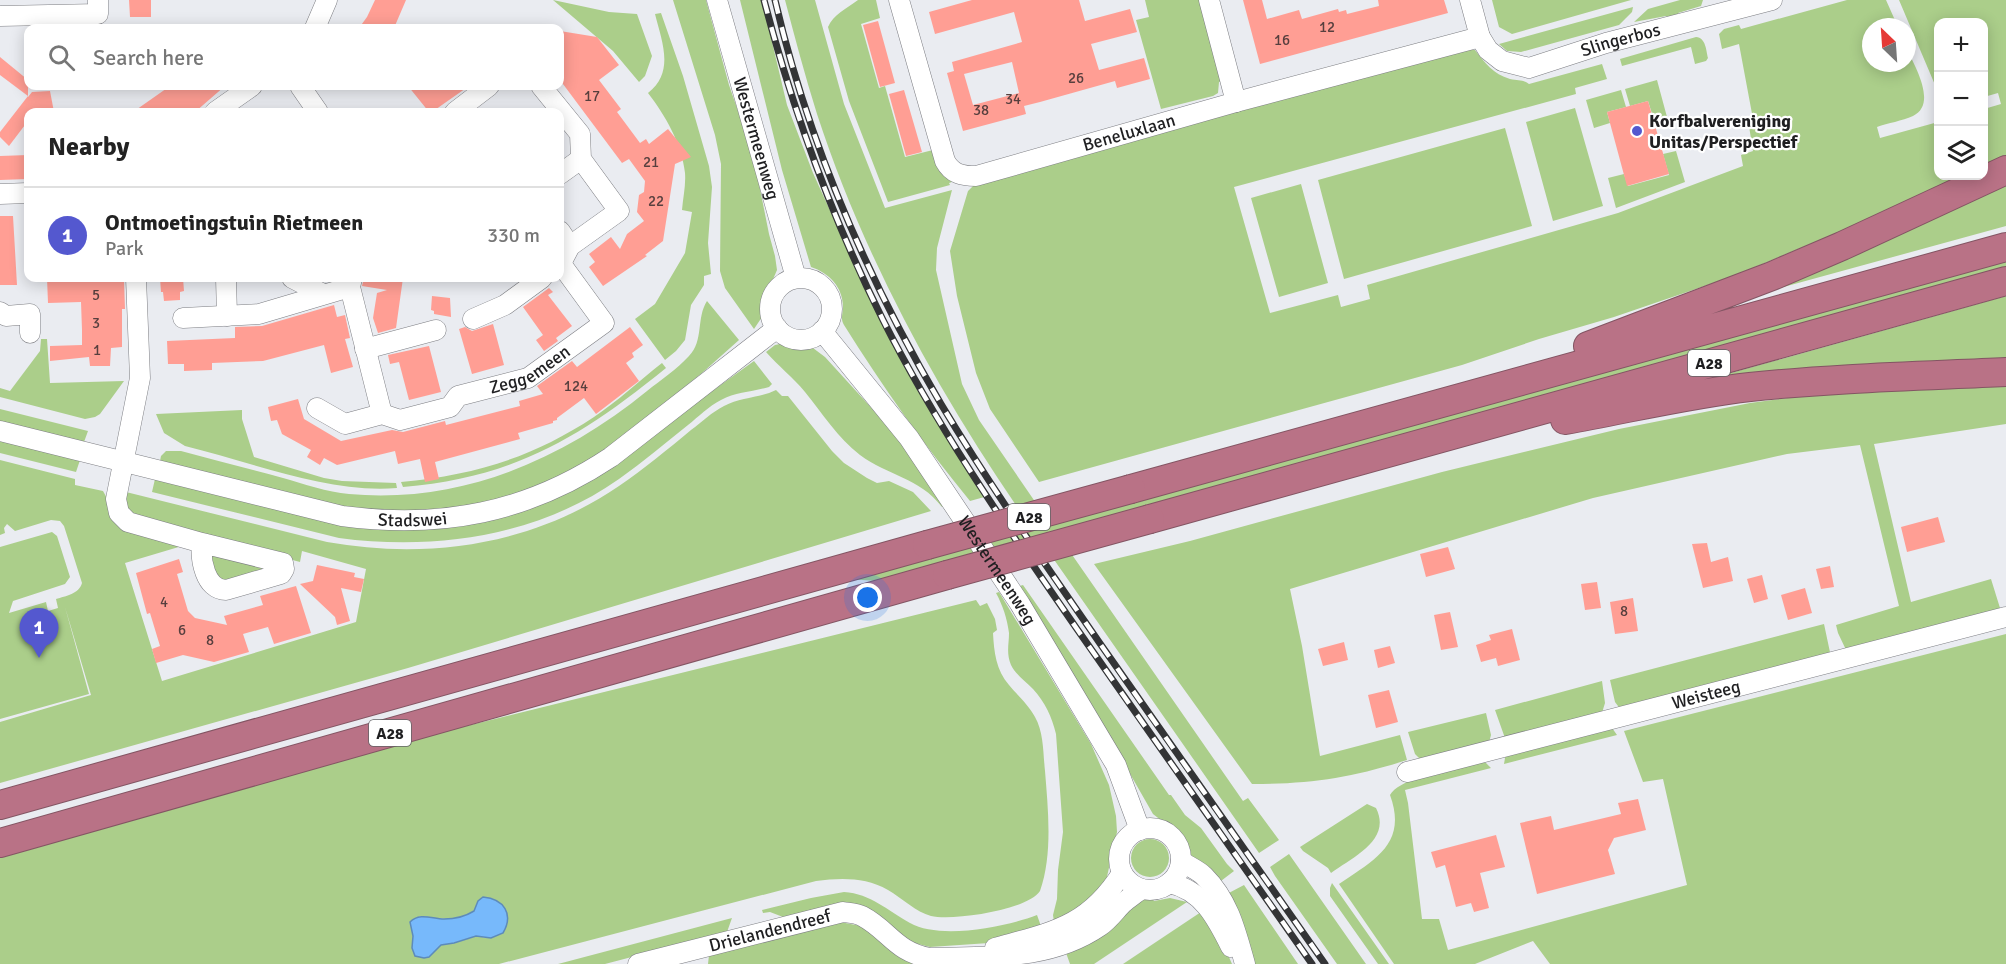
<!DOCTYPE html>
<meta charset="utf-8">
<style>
body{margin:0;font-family:Signika,sans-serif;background:#f2f2f2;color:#222}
.controls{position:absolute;right:18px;top:18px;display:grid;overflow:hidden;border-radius:12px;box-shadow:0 3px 15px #0003}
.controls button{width:54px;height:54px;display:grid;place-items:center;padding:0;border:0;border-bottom:2px solid #e0e0e0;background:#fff;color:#222;font:30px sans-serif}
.compass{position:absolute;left:1862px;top:18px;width:54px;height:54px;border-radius:50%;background:#fff;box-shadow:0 3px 15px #0003;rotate:335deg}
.you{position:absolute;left:868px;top:598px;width:21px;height:21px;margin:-15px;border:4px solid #fff;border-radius:50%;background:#1a73e8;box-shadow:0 0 0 9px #1a73e833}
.badge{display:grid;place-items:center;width:39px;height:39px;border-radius:50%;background:#5458cf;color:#fff;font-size:20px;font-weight:700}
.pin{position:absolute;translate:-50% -50px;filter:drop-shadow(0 2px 3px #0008)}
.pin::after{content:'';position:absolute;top:32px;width:21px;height:18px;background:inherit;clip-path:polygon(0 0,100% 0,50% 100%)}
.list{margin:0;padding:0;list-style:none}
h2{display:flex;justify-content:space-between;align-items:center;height:78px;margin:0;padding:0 24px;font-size:26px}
h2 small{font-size:20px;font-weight:400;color:#767676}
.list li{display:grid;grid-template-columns:39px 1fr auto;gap:18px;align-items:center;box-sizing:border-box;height:96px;padding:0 24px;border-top:2px solid #e0e0e0}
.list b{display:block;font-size:22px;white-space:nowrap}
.list p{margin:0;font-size:20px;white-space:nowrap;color:#767676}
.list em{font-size:20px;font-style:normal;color:#767676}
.icon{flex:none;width:33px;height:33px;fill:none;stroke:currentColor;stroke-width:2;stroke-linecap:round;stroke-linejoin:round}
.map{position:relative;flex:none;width:2006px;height:964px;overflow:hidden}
.search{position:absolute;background:#fff;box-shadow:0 3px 15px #0003;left:24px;top:24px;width:540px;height:66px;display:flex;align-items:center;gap:15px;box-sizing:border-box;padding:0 21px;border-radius:12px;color:#767676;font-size:22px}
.panel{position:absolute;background:#fff;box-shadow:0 3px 15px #0003;left:24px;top:108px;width:540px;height:174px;border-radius:12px}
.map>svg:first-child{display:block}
.green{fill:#abce8a;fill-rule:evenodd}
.water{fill:#77b9fb;stroke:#5d8bba;stroke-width:1.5}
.building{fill:#ff9e94;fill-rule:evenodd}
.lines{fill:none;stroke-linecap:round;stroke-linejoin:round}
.minor-casing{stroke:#7d7e83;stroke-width:21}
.highway-casing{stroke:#835563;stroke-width:30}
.minor{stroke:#fff;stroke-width:20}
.highway{stroke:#b97286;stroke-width:28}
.rail-casing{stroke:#333436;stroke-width:7}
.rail{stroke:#fff;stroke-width:4.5;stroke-dasharray:14;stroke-linecap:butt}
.highway-bridge-casing{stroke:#835563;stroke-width:30;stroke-linecap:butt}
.highway-bridge{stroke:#b97286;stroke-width:28}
.poi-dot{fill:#5458cf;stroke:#fff;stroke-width:2}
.labels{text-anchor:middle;stroke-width:4.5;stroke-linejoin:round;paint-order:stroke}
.number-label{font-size:15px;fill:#573f3e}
.shield{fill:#fff;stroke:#626264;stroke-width:1.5}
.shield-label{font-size:16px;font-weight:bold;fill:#1f1f21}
.street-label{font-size:18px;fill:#1f1f21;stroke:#fff}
.poi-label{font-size:18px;font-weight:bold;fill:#1f1f21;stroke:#fff;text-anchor:start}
</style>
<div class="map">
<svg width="2006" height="964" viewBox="0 0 2006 964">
<rect width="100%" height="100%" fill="#eaecf1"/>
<path class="green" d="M 553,0 L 609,12 L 637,14 L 652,56 L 645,76 L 639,82 L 613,51 Z
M 673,0 L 706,0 L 729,85 L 753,154 L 769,234 L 775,256 L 777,270 L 765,298 L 762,317 L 754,329 L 725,288 L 720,271 L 721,164 L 715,135 Z
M 740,0 L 762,0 L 787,105 L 813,173 L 878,316 L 919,393 L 988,496 L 970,501 C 924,445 882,386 844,325 C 840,318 843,314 843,307 C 843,287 829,273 811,267 L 782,170 Z
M 785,0 L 815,0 L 844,104 L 885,208 L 952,190 L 937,248 L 936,270 L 962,384 L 979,420 L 1049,522 L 2006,256 L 2006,271 L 1059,536 L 1243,801 L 1248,798 L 1279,840 L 1259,853 L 1041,541 L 894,582 L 846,579 L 1031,527 C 942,400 865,261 817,114 C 805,76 795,38 785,0 Z
M 858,0 L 876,0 L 880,18 L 861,24 L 879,88 L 885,86 L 905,157 L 933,150 L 938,169 L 952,182 L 949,183 L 950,185 L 888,202 L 849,101 L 828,27 C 833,15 847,8 858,0 Z
M 1145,0 L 1202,0 L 1224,80 L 1219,82 L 1218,93 L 1213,96 L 1161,109 L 1136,20 L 1149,17 Z
M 1492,0 L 1631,0 L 1512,34 L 1499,27 Z
M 1680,0 L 1703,0 L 1701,6 L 1678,13 L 1679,18 L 1671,20 L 1666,16 L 1634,22 L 1648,9 Z
M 1847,0 L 1886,0 L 1898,27 L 1871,27 L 1871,63 L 1907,63 L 1907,49 C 1914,65 1938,104 1913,116 C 1902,121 1888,123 1877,127 L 1880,138 L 1938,122 L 1938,176 L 1974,176 L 1731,277 L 1614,317 L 1539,339 L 1462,365 L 1039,482 L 990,409 L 976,373 L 957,296 L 950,251 L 968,191 L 975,184 L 1465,49 L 1475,50 C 1485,63 1493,74 1510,79 C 1518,81 1522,79 1529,84 L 1602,64 L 1607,79 L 1575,88 L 1576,94 L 1234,187 L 1270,313 L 1338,295 L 1341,307 L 1370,299 L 1367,285 L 1618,213 L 1743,166 L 1741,155 L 1753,151 L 1748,120 L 1753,119 L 1739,44 L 1722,49 L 1719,34 L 1724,29 L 1739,25 L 1741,29 Z
M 1899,0 L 2006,0 L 2006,161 L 1984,171 L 1984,109 L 2001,104 L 1998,93 L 1984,97 L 1984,22 L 1938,22 L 1938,92 Z
M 1633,7 L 1632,12 L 1619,25 L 1521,52 L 1507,51 L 1499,44 Z
M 661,13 L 683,76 L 709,166 L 712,187 L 708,243 L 711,274 L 704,276 L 704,285 L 691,305 L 685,340 L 676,351 L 665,360 L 635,319 L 655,304 L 685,253 L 692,212 L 682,210 C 683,198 686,185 685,173 C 682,144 665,115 648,93 C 675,72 662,42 655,14 Z
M 1696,37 C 1706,38 1706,50 1708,58 L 1706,61 L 1695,64 L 1691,47 L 1622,66 L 1620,59 Z
M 1657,80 L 1667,117 L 1654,120 L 1648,101 L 1630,106 L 1625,89 Z
M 1621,90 L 1626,107 L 1607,112 L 1610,123 L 1594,128 L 1586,100 Z
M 1575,108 L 1603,206 L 1553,221 L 1526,122 Z
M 1505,128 L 1532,226 L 1344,279 L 1318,180 Z
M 1676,151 L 1685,182 L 1616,208 L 1608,178 L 1624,174 L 1628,186 L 1669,175 L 1663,154 Z
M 2006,182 L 2006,226 L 1769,291 Z
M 1301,184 L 1328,283 L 1279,297 L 1251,198 Z
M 2006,296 L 2006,365 L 1642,398 Z
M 707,301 L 739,340 L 702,373 L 610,448 L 560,478 L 507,499 L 429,513 L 353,510 L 160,461 L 161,456 L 166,451 L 181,451 C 215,460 249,469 283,478 C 304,484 327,492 349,494 C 461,504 562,460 647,391 C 661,380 677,369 689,356 C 704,341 696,318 707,301 Z
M 41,339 L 47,339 L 50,383 L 124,381 L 100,414 L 95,417 L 85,419 L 0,397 L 0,388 L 10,391 L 40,351 Z
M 785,343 L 813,348 L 825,357 L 898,437 L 945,505 L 942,507 C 919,477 888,476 860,455 C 838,438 822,413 805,392 C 793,377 778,366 766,352 L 775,345 Z
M 754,361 L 772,384 L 769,387 C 752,392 736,392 721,400 C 709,406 698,417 688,425 C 665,443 643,462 619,479 C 538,536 436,551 339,538 L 152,492 L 155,479 L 325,522 L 363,528 L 432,529 L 484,521 L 697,402 Z
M 662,363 L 666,368 C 581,437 514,478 403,487 L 401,482 C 474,475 532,458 594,417 C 618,401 639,381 662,363 Z
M 2006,384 L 2006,424 L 1874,444 L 1911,602 L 1991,579 L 2000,608 L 1998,612 L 1847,652 L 1838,633 L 1836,625 L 1899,606 L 1860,445 L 1787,454 L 1593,498 L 1290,589 L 1302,646 L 1320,756 L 1400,735 L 1407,760 C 1351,778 1311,784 1252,784 L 1094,564 L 1190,541 L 1442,472 L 1619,429 L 1750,403 L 1827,393 Z
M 776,390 L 782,396 L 788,396 L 832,451 L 844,463 L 867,478 L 877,483 L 889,481 L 913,492 L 931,511 L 408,668 L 0,783 L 0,722 L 91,695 L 65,607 L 89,694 L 0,719 L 0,547 L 52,532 L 57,536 L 70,577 L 65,584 L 13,601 L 9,613 L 46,602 L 48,611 L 58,608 L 56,599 C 66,596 79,594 82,583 L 64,526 L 60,521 L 51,520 L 15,531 L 7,524 L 4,528 L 5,533 L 0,535 L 0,460 L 75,479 L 75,485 L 103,491 C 111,503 108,516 121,525 L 181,544 L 182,546 L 125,563 L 162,681 L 356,622 L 366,569 L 302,551 L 300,562 L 135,518 L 125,505 L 126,492 L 327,542 C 428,560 533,545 619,486 C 644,469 668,449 691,430 C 702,422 712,412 724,406 C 741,397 760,398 776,390 Z
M 0,409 L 88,431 L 84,442 L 0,421 Z
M 242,410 L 242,419 L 254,457 L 324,478 L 342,481 L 396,483 L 397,488 C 330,494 251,462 185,446 L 164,433 L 156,414 Z
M 0,440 L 80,460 L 76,472 L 0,453 Z
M 212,555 L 258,563 L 263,569 L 261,573 L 227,583 L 218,580 L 211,561 Z
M 1023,585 L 1169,795 L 1171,795 L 1185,815 L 1201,828 L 1227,864 L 1234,871 L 1217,884 L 1191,855 L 1181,836 L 1153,814 L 1113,744 L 1016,587 Z
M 999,592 L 1091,744 L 1109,785 L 1116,816 L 1117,832 L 1106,881 L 1096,897 L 1054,922 L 1053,915 L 1057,899 L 1058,870 L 1063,832 L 1056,734 C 1052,717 1045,702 1033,689 C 1025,681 1016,675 1011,665 C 1006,653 1009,644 1009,633 C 1007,618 1003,606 996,593 Z
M 976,600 L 980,606 L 987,603 L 995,619 L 997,630 L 993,633 C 994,652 996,670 1009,685 C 1018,696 1028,704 1035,717 C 1044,733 1043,753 1045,771 C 1048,809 1053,854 1040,891 C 1028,910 953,921 931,916 C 916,912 902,898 888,890 C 865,877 841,878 816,881 L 499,964 L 0,964 L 0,858 L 438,733 ZM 478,901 L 487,938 L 477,936 L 454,943 L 441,945 L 432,954 L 413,936 L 412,930 L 420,916 C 439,919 458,922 474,911 Z
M 1824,624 L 1831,657 L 1621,710 L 1615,702 L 1610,680 Z
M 2006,634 L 2006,964 L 1550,964 L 1533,941 L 1475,964 L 1394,964 L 1339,884 C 1374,860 1408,844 1390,795 C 1399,778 1460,765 1481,758 L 1491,768 L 1405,790 L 1408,803 L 1422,919 L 1439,919 L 1448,950 L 1687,885 L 1663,779 L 1643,782 L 1624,731 Z
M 1602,681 L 1605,703 L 1601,716 L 1506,741 L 1495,710 Z
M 1486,713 L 1491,735 L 1488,746 L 1423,762 L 1415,754 L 1408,732 Z
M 1610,725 L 1617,735 L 1504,764 L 1506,752 Z
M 1367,804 L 1376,808 C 1392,840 1353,857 1331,873 L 1328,868 L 1303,851 L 1300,847 Z
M1131 858a19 19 0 1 1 38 0a19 19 0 1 1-38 0Z
M 1289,854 L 1366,964 L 1337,964 L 1275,876 L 1270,867 Z
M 1332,883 L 1389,964 L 1378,964 L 1330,896 L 1330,888 Z
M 1244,885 L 1298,964 L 1252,964 L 1225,895 Z
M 844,892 C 871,894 887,910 910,923 C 940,940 1006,927 1037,915 L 1042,929 L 989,943 L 930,947 L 914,943 L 835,904 L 783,917 L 770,912 L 763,913 L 762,910 L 811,898 Z
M 1152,898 L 1154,901 L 1170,898 L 1187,902 L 1094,964 L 1070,964 L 1065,950 L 1143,899 Z
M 1201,912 L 1218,932 L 1232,964 L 1123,964 Z
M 732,918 L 727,932 L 605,964 L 558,964 Z
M 840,922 L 861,926 L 916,964 L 708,964 L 709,955 Z"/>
<path class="water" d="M 483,897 C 504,899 514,914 503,933 L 491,938 L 476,936 L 454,943 L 441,945 L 429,957 L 424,958 L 415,956 L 412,948 L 413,936 L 410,922 C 420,912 432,919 444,919 C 454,919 466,916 474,911 L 478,901 Z"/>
<path class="building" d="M 129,0 L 151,0 L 151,17 L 130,17 Z
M 375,0 L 406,0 L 394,28 L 359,28 L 367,17 Z
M 972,0 L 1079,0 L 1085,21 L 1130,9 L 1137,32 L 1091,44 L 1099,70 L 1144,58 L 1150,79 L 1117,88 L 1115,81 L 1040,102 L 1024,106 L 1026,114 L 963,131 L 947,73 L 954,71 L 952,62 L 1022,42 L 1014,12 L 935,34 L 929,12 ZM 1012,62 L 1019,93 L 973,105 L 964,74 Z
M 1243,0 L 1262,0 L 1267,19 L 1299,10 L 1302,19 L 1338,9 L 1339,12 L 1346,10 L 1347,14 L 1379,6 L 1378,0 L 1444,0 L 1448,13 L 1260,64 Z
M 878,21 L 895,83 L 880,87 L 863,25 Z
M 560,31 L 597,37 L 619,65 L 599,80 L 621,109 L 617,112 L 640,143 L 646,139 L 649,144 L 668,129 L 691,157 L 675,164 L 663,241 L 645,255 L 647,256 L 603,286 L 589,267 L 595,262 L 589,254 L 611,237 L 620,249 L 627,234 L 644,221 L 637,212 L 639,195 L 644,192 L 645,181 L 629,159 L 622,163 L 560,80 Z
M 0,57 L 28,80 L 28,97 L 32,92 L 50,91 L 54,112 L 28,112 L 28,121 L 9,146 L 0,137 L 0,132 L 28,96 L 0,75 Z
M 170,86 L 225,86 L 195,112 L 133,112 Z
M 408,86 L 469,86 L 432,112 L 429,112 Z
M 904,90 L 922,152 L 906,156 L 889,94 Z
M 1648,101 L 1669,174 L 1627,186 L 1607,112 Z
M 28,155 L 28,179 L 0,180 L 0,156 Z
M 0,216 L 13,216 L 17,285 L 0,285 Z
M 47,278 L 109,278 L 109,280 L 124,280 L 125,309 L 122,309 L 122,347 L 111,348 L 110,366 L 90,366 L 89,357 L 50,361 L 50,346 L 82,345 L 82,330 L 81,302 L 48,303 Z
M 160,278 L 183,278 L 184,291 L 180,292 L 180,300 L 164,301 L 163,292 L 161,292 Z
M 364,278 L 403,278 L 396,328 L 378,333 L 373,318 L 377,293 L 387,290 L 362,286 Z
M 549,288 L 553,292 L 548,295 L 572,326 L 556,338 L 558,341 L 544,351 L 536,340 L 543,335 L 523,307 Z
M 432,296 L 450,298 L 451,317 L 434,314 L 434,311 L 431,310 Z
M 334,305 L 337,317 L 345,315 L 350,338 L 345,339 L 353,367 L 331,373 L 324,345 L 263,361 L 212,363 L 212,370 L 184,371 L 184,364 L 168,364 L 167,341 L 235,338 L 235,327 L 262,326 Z
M 493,324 L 504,365 L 472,374 L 459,329 L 465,327 L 472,331 Z
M 630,327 L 643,345 L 632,353 L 634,357 L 626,363 L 639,381 L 596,414 L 584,398 L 557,418 L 557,420 L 553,421 L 553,423 L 518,433 L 520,439 L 435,462 L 439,479 L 425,482 L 420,459 L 398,464 L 395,451 L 337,465 L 324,458 L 320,465 L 307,457 L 311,450 L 282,434 L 277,420 L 271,421 L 268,407 L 298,399 L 304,419 L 341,441 L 392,430 L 403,432 L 445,421 L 446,425 L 520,406 L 519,401 L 543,394 L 537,386 L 572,361 L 577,367 Z
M 429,346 L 441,392 L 409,400 L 399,362 L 390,364 L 388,355 Z
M 1938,517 L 1945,542 L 1907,552 L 1901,527 Z
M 1707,543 L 1711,562 L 1728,557 L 1733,581 L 1703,588 L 1692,544 Z
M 1448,547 L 1455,569 L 1426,577 L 1420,554 Z
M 179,559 L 183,572 L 177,574 L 188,611 L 195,618 L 227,625 L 224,616 L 263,605 L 260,596 L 296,586 L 311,633 L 274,644 L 268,627 L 243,634 L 249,652 L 214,662 L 183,655 L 156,663 L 152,649 L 160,646 L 150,613 L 147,614 L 136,573 Z
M 317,565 L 355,573 L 354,577 L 364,579 L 361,592 L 341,588 L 350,621 L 337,625 L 335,617 L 300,584 L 313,581 Z
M 1830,566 L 1834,587 L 1821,589 L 1816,569 Z
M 1762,575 L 1768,599 L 1754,603 L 1747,579 Z
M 1597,582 L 1601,608 L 1585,610 L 1581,584 Z
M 1805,588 L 1812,613 L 1788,620 L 1781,595 Z
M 1633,598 L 1638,631 L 1615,634 L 1610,602 Z
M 1450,612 L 1458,647 L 1441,650 L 1434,615 Z
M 1512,629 L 1520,660 L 1498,666 L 1496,658 L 1481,662 L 1476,645 L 1491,640 L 1489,635 Z
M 1344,642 L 1348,660 L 1323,666 L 1318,649 Z
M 1390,646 L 1395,663 L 1378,668 L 1374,650 Z
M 1389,690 L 1398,722 L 1376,728 L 1368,695 Z
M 1638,799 L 1646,830 L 1614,838 L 1608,850 L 1615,874 L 1537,894 L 1520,823 L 1551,816 L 1554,830 L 1621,814 L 1618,803 Z
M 1496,835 L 1505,867 L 1480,873 L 1489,908 L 1474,912 L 1471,903 L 1456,907 L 1445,865 L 1436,868 L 1431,852 Z"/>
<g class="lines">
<defs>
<g id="minor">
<path id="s1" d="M 717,0 L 796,278"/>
<path id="s2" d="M 899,0 L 945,161 C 952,174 962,176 976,176 L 1236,102 L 1480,37"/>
<path d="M 1209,0 L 1236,102"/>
<path id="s3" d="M 1470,0 L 1480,37 L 1488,50 L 1502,61 L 1529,68 L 1606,43 L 1772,0"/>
<path d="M 0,16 L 98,14 L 98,0"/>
<path d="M 315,28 L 327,0"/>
<path d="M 300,86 L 318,112"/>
<path d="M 541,86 L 580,134 L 581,159 L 619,211 L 570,246 L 560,265"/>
<path d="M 215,112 L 252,86"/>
<path d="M 455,112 L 489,86"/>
<path d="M 560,174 L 581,159"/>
<path d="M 0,194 L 28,193"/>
<path d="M 560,231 L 570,246"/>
<path d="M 136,278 L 140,378 L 116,499 L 119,513 L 128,522 L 202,543 L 279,562 L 283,563 L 284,569 L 281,574 L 226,590 C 205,590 200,559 202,543"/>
<path d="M 226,278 L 227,316"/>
<path d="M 292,278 L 323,294"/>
<path d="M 352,278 L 350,287 L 382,414"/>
<circle cx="801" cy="309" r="31"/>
<path d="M 0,312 L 6,316 L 30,314 L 30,333"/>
<path d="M 183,318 L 259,314 L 350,287"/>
<path d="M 473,319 L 505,305 L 542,278"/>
<path id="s4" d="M 822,331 L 909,438 L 1020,604 L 1116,765 L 1140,830"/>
<path d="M 365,349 L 436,330"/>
<path id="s5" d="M 317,408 L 345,424 L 382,414 L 400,420 L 450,407 L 458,396 L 528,378 L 604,323 L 561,264"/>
<path id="s6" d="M 0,431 L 342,516 C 441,529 527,513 611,457 L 777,328"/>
<path id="s7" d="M 1407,772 L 2006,617"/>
<circle cx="1150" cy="859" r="31"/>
<path d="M 1181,861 C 1188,866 1198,870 1204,876 C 1229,901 1236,932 1245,964"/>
<path d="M 1169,883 C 1203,890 1217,919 1231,947"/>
<path d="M 995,948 C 1052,932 1088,927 1122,873"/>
<path id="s8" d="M 638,964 L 843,912 C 849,913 856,913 862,916 C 889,930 895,952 930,958 C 989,956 1049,961 1100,926 C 1109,920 1115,911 1123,903 C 1129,898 1135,894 1141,889"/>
</g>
<path id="highway" d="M 1588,346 L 1772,276 L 1842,246 L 2006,170
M 1565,420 C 1627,409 1688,394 1750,387 C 1835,378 1921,376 2006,372
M 1131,489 L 2006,247
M 1150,519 L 2006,281
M 0,805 L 927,545
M 0,843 L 947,575"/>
</defs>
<use href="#minor" class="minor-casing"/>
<use href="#highway" class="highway-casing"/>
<use href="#minor" class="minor"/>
<use href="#highway" class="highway"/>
<defs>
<path id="rail" d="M 764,0 C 793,111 832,218 883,320 C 938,429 1008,529 1077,629 C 1155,741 1234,852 1312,964
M 775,0 C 808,142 867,278 941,404 C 990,486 1045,564 1099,642 C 1174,750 1250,857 1325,964"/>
</defs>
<use href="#rail" class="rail-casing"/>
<use href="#rail" class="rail"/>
<defs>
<path id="highway-bridge" d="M 927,545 L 1131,489
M 947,575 L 1150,519"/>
</defs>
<use href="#highway-bridge" class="highway-bridge-casing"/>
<use href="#highway-bridge" class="highway-bridge"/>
</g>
<circle class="poi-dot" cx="1637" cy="131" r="6"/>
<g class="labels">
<g class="number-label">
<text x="1327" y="32">12</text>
<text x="1282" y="45">16</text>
<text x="1076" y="83">26</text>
<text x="592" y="101">17</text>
<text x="1013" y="104">34</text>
<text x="981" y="115">38</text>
<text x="651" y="167">21</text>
<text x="656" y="206">22</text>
<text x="96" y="300">5</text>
<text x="96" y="328">3</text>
<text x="97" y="355">1</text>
<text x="576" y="391">124</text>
<text x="164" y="607">4</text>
<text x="1624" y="616">8</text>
<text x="182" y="635">6</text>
<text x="210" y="645">8</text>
</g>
<g class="shield">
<rect x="1688" y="350" width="42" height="26" rx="4.5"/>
<rect x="1008" y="504" width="42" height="26" rx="4.5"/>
<rect x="369" y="720" width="42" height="26" rx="4.5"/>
</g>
<g class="shield-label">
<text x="1709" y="369">A28</text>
<text x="1029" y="523">A28</text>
<text x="390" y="739">A28</text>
</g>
<g class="street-label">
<text dy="6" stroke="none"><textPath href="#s3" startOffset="195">Slingerbos</textPath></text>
<text dy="6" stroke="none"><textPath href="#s2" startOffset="363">Beneluxlaan</textPath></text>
<text dy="6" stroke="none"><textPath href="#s1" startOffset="144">Westermeenweg</textPath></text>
<text dy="6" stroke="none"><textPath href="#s5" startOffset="232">Zeggemeen</textPath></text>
<text dy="6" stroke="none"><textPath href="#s6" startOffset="423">Stadswei</textPath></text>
<text dy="6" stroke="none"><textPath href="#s4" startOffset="297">Westermeenweg</textPath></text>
<text dy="6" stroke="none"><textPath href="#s7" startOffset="309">Weisteeg</textPath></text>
<text dy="6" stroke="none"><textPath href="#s8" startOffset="136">Drielandendreef</textPath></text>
</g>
<g class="poi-label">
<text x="1649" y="127">Korfbalvereniging<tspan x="1649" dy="21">Unitas/Perspectief</tspan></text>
</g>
</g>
</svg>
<div class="controls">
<button>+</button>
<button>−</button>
<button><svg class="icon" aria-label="layers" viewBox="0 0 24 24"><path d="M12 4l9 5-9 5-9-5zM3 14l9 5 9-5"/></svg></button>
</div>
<svg class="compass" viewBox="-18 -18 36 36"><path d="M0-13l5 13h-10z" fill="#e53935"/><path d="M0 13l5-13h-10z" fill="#767676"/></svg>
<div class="you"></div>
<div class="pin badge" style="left:39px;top:658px">1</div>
<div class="search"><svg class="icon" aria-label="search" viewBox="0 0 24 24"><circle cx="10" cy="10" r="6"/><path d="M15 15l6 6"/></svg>Search here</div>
<section class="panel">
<h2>Nearby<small></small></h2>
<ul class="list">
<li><span class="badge">1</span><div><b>Ontmoetingstuin Rietmeen</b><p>Park</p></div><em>330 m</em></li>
</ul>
</section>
</div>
